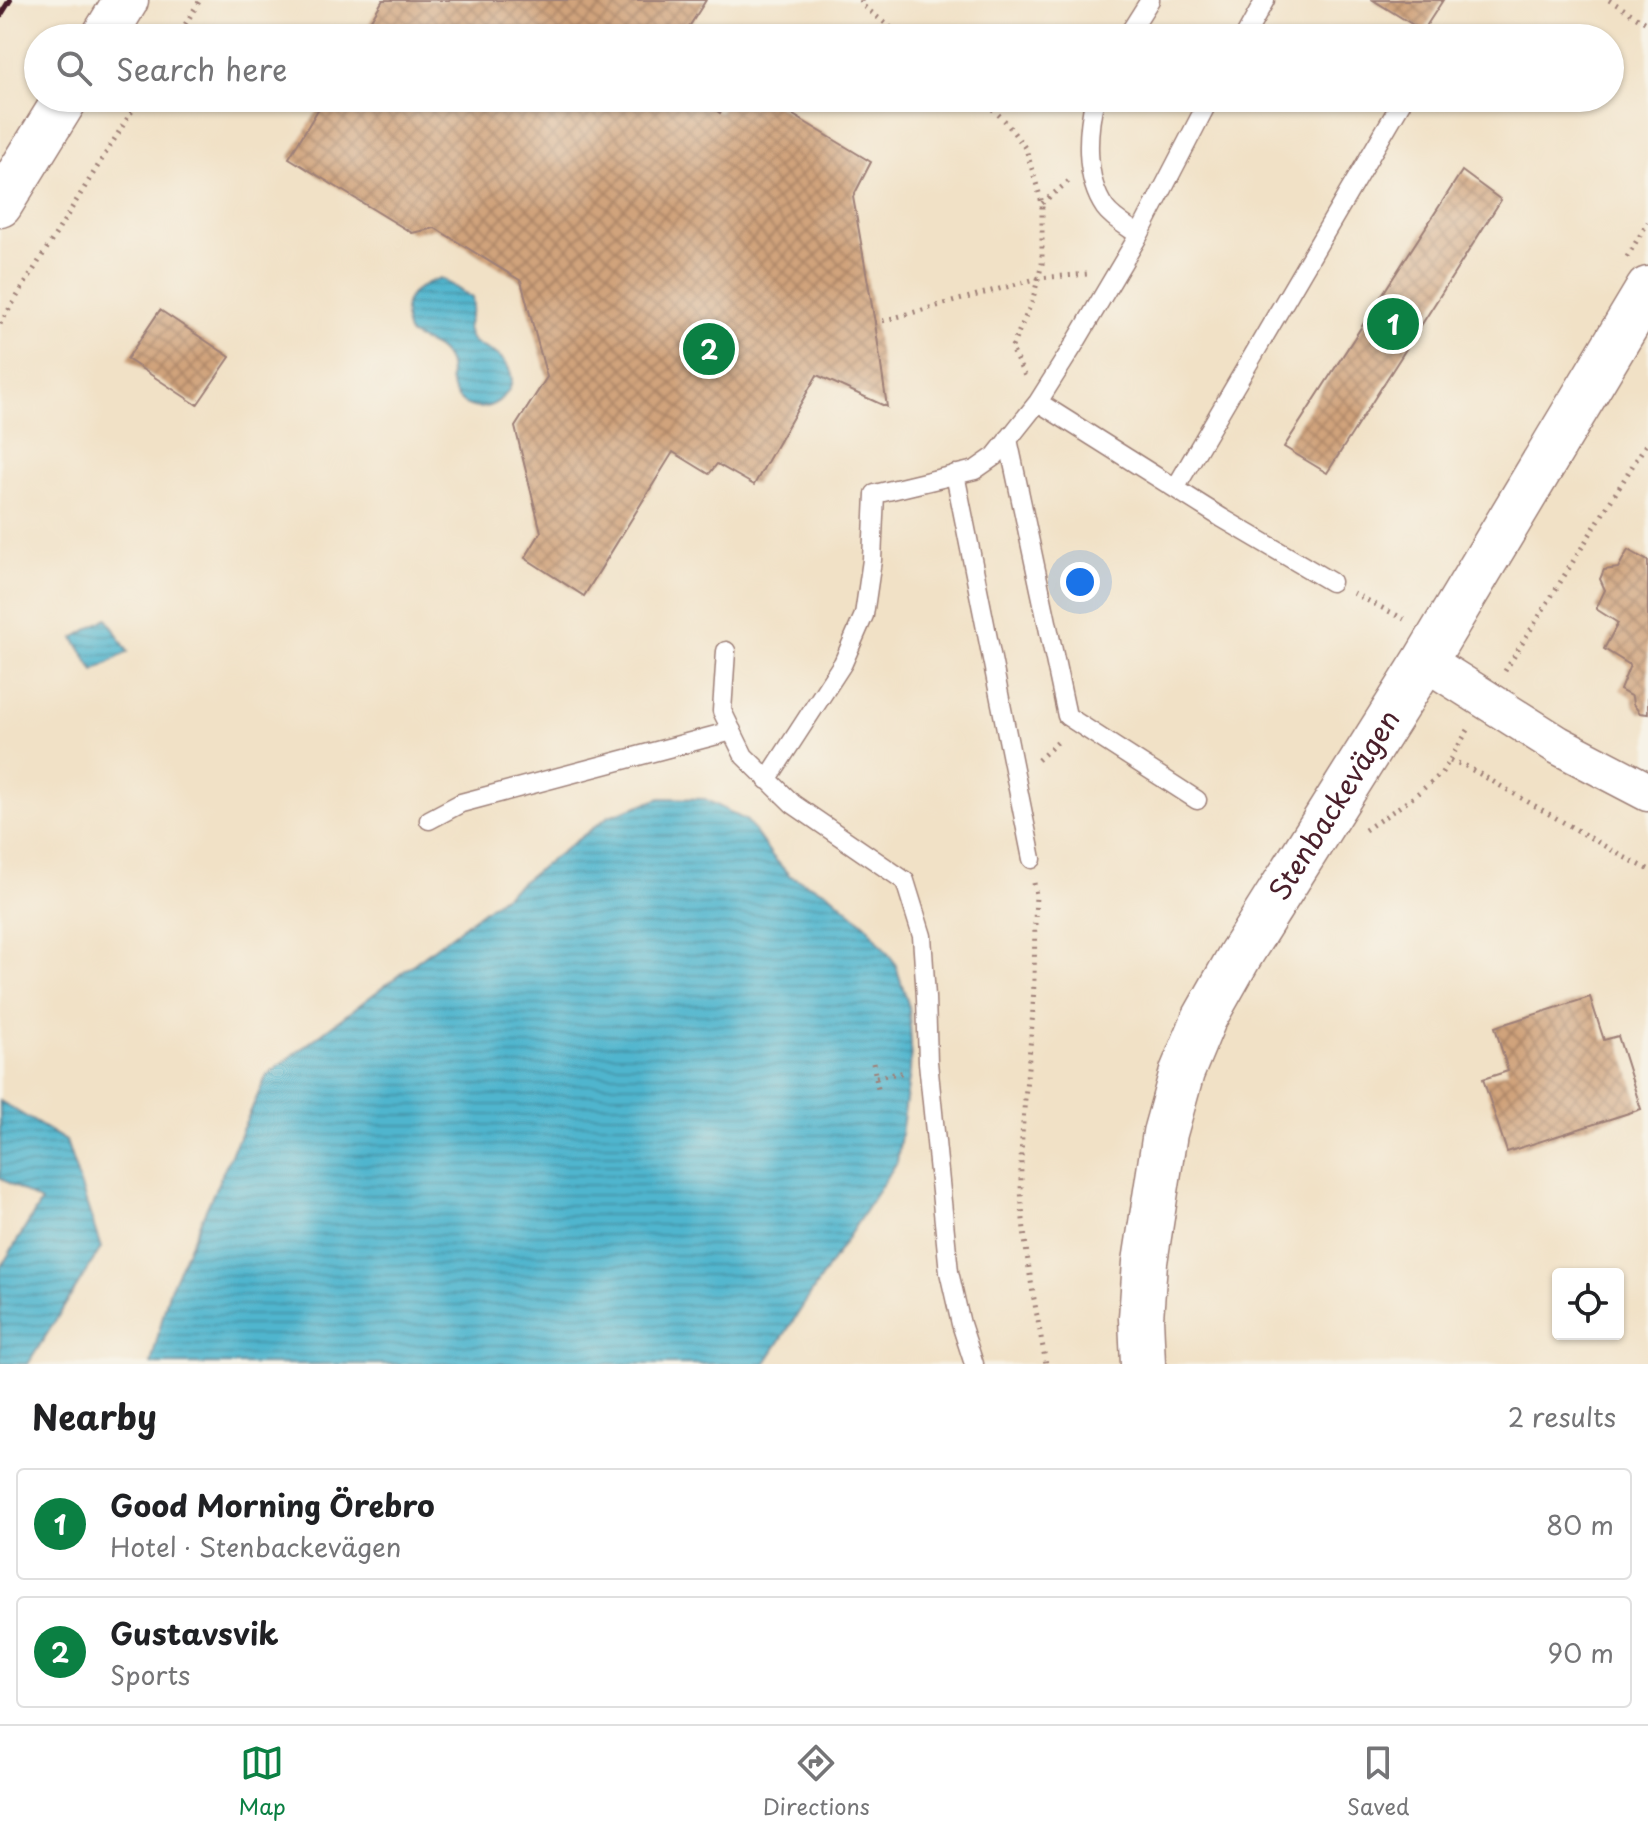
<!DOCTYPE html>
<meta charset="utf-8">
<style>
body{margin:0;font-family:"Playpen Sans",sans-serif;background:#f6f6f6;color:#202124}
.controls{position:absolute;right:24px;bottom:24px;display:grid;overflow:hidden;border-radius:8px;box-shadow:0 2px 6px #0004}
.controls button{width:72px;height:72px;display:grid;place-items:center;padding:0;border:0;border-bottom:2px solid #e0e0e0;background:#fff;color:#202124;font:40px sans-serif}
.you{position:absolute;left:1080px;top:582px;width:28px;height:28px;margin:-20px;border:6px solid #fff;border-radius:50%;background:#1a73e8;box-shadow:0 0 0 12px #1a73e833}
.badge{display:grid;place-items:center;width:52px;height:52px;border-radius:50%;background:#0b8043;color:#fff;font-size:26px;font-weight:700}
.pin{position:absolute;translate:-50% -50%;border:4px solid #fff;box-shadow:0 2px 8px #0006}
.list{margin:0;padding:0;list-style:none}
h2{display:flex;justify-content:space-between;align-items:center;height:104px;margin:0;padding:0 32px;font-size:34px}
h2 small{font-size:26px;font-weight:400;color:#757577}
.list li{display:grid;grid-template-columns:52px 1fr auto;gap:24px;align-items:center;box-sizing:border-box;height:112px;margin:0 16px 16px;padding:0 16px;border:2px solid #e0e0e0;border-radius:8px}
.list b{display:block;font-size:30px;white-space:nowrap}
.list p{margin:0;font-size:26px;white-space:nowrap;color:#757577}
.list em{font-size:26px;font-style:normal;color:#757577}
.icon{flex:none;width:44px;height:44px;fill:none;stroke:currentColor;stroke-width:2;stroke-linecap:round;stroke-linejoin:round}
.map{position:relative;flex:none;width:1648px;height:1364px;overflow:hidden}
.search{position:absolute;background:#fff;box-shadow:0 2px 6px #0004;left:24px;right:24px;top:24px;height:88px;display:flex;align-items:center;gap:20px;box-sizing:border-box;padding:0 28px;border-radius:44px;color:#757577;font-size:30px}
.sheet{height:360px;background:#fff}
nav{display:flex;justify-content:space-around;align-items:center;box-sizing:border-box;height:112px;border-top:2px solid #e0e0e0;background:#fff;font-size:22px;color:#757577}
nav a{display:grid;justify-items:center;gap:4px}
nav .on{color:#0b8043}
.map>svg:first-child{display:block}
.water{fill:url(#water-rules);stroke:#4d6a7c;stroke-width:2}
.building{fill:url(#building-cross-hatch)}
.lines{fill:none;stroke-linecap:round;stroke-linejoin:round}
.service-casing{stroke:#9e8078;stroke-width:21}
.minor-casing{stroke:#9e8078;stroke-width:41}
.tertiary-casing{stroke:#9e8078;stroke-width:47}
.path{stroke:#9e8078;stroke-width:5;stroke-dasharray:2 6;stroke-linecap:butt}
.service{stroke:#fff;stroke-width:18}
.minor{stroke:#fff;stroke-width:38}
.tertiary{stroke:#fff;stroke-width:44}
.rail{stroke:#4a1f2b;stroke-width:6}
.labels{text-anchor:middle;stroke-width:7;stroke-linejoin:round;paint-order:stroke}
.street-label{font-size:28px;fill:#4a1f2b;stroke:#f7f3e8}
</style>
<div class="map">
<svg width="1648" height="1364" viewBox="0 0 1648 1364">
<defs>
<pattern id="water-rules" width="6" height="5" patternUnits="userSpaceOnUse" patternTransform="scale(2)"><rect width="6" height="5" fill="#50b5ce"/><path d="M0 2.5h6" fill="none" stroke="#4493a7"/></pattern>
<pattern id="building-cross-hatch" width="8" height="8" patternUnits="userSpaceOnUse" patternTransform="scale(2)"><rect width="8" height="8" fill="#d0a37c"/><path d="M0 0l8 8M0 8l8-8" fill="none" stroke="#ab8466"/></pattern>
</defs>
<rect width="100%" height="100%" fill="#f7f3e8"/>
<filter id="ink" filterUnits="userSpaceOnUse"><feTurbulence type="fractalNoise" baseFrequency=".0125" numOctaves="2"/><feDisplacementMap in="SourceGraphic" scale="16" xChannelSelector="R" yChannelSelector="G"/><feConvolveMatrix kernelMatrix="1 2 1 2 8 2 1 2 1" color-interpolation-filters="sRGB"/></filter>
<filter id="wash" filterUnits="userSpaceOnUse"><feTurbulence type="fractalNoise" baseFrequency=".006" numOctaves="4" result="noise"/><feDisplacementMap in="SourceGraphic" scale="32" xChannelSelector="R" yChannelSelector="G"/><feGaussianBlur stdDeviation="1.8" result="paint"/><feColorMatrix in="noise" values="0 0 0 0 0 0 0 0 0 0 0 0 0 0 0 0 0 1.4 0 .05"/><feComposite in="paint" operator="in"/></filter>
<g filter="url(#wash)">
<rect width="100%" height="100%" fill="#f1e1c6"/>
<path class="water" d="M 441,278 L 472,298 L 473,306 L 467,328 C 468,331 469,336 471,339 C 481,352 498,347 509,369 C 514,379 512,388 504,396 C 486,415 459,411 451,384 C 449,377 451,367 447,360 C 439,343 421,343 408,333 C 398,300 411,288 441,278 Z
M 107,618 L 128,652 L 94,671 L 74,638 Z
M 661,798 L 705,799 L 747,821 L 773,857 L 790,876 L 829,893 L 867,926 L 895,963 L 909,1007 L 911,1044 L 910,1072 L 897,1162 L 765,1364 L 151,1364 L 169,1291 L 267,1075 L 609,816 Z
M 0,1101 L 66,1141 L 101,1248 L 28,1364 L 0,1364 L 0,1269 L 41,1202 L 0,1178 Z"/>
<g id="blocks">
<path class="building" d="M 383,0 L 706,0 L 682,38 L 360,38 Z
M 1373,0 L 1443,0 L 1423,31 Z
M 325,98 L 697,98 L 720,113 L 728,98 L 765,98 L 871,162 L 853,197 L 875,323 L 887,407 L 817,375 L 754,485 L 717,464 L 709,474 L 673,452 L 584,596 L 525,558 L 541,532 L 515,427 L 547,377 L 521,281 L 435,228 L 412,233 L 289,158 Z
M 1462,171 L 1501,200 L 1327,473 L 1284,447 Z
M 160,310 L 230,357 L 197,405 L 127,359 Z
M 1628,550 L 1648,561 L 1648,714 L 1640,713 L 1633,704 L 1632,697 L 1620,690 L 1630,665 L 1604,649 L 1618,623 L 1596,609 L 1605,590 L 1600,579 L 1604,570 L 1618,568 Z
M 1590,997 L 1604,1040 L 1618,1036 L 1641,1109 L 1507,1152 L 1483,1079 L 1508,1071 L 1495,1027 Z"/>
</g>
</g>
<g filter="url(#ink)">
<use href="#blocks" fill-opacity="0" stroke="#9e8078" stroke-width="2"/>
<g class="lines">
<defs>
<path id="service" d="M 1126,38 L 1150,0
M 1244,38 L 1265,0
M 1095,98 C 1087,131 1084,178 1105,208 C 1113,219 1128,227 1139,235
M 1038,402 L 1222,518 L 1331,582
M 1008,439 L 1067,716 L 1197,800
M 955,474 L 1032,859
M 1176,487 L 1404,98
M 726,651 L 722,711 L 744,756 L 793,804 L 905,881 L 922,936 L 926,997 L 928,1062 L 949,1272 L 961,1324 L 974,1364
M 767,780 L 843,663 L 864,615 L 872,560 L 875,494 L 975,470 L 995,456 L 1038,402 L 1074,345 L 1139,235 L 1210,98
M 429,820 L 461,803 L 732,731"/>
<path id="minor" d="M 1425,661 L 1558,745 L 1648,792"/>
<g id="tertiary">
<path d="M 103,38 L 126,0"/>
<path d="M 0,205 L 66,98"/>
<path id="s1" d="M 1143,1364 L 1141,1318 L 1145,1262 L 1165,1133 L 1182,1072 L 1204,1019 L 1239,957 L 1425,661 L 1648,289"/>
</g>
</defs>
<use href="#service" class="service-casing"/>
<use href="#minor" class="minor-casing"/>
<use href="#tertiary" class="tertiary-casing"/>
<path class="path" d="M 861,0 L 862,5 L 904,38
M 1609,0 L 1648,24
M 177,38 L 200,0
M 981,98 L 1005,121 L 1026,149 L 1042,203 L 1042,264 L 1032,302 L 1011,349 L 1025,376
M 1042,203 L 1069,181
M 1627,257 L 1648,222
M 875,323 L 1039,278 L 1088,274
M 0,324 L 140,98
M 1353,593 L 1404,619
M 1505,671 L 1648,441
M 1038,760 L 1060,740
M 1450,761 L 1464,765 L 1622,856 L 1648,869
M 1365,830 L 1411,799 L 1441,774 L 1468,730
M 1034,883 L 1036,895 C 1034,938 1035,981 1032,1024 C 1028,1076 1020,1129 1021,1182 C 1022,1243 1035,1304 1046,1364
M 873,1063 L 878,1089
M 876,1077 L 906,1072"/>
<use href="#service" class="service"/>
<use href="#minor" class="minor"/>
<use href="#tertiary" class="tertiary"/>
<path class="rail" d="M 0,16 L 10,0"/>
</g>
</g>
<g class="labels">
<g class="street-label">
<text dy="10" stroke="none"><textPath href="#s1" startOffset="604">Stenbackevägen</textPath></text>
</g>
</g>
</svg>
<div class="controls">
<button><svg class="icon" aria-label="locate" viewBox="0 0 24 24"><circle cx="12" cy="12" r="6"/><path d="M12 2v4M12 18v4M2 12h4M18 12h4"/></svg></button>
</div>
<div class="you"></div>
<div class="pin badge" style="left:1393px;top:324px">1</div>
<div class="pin badge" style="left:709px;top:349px">2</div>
<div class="search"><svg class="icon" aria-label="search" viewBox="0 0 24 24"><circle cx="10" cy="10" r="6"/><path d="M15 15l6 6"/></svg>Search here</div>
</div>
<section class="sheet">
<h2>Nearby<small>2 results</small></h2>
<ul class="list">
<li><span class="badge">1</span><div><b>Good Morning Örebro</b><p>Hotel · Stenbackevägen</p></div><em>80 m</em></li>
<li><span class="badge">2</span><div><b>Gustavsvik</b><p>Sports</p></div><em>90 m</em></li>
</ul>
</section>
<nav>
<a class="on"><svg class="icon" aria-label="map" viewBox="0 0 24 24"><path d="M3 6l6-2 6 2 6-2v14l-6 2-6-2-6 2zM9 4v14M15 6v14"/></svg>Map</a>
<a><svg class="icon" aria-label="directions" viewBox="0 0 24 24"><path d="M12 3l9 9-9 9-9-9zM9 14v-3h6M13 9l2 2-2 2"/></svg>Directions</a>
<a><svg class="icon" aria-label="saved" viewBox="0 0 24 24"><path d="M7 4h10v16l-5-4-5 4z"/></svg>Saved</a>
</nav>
